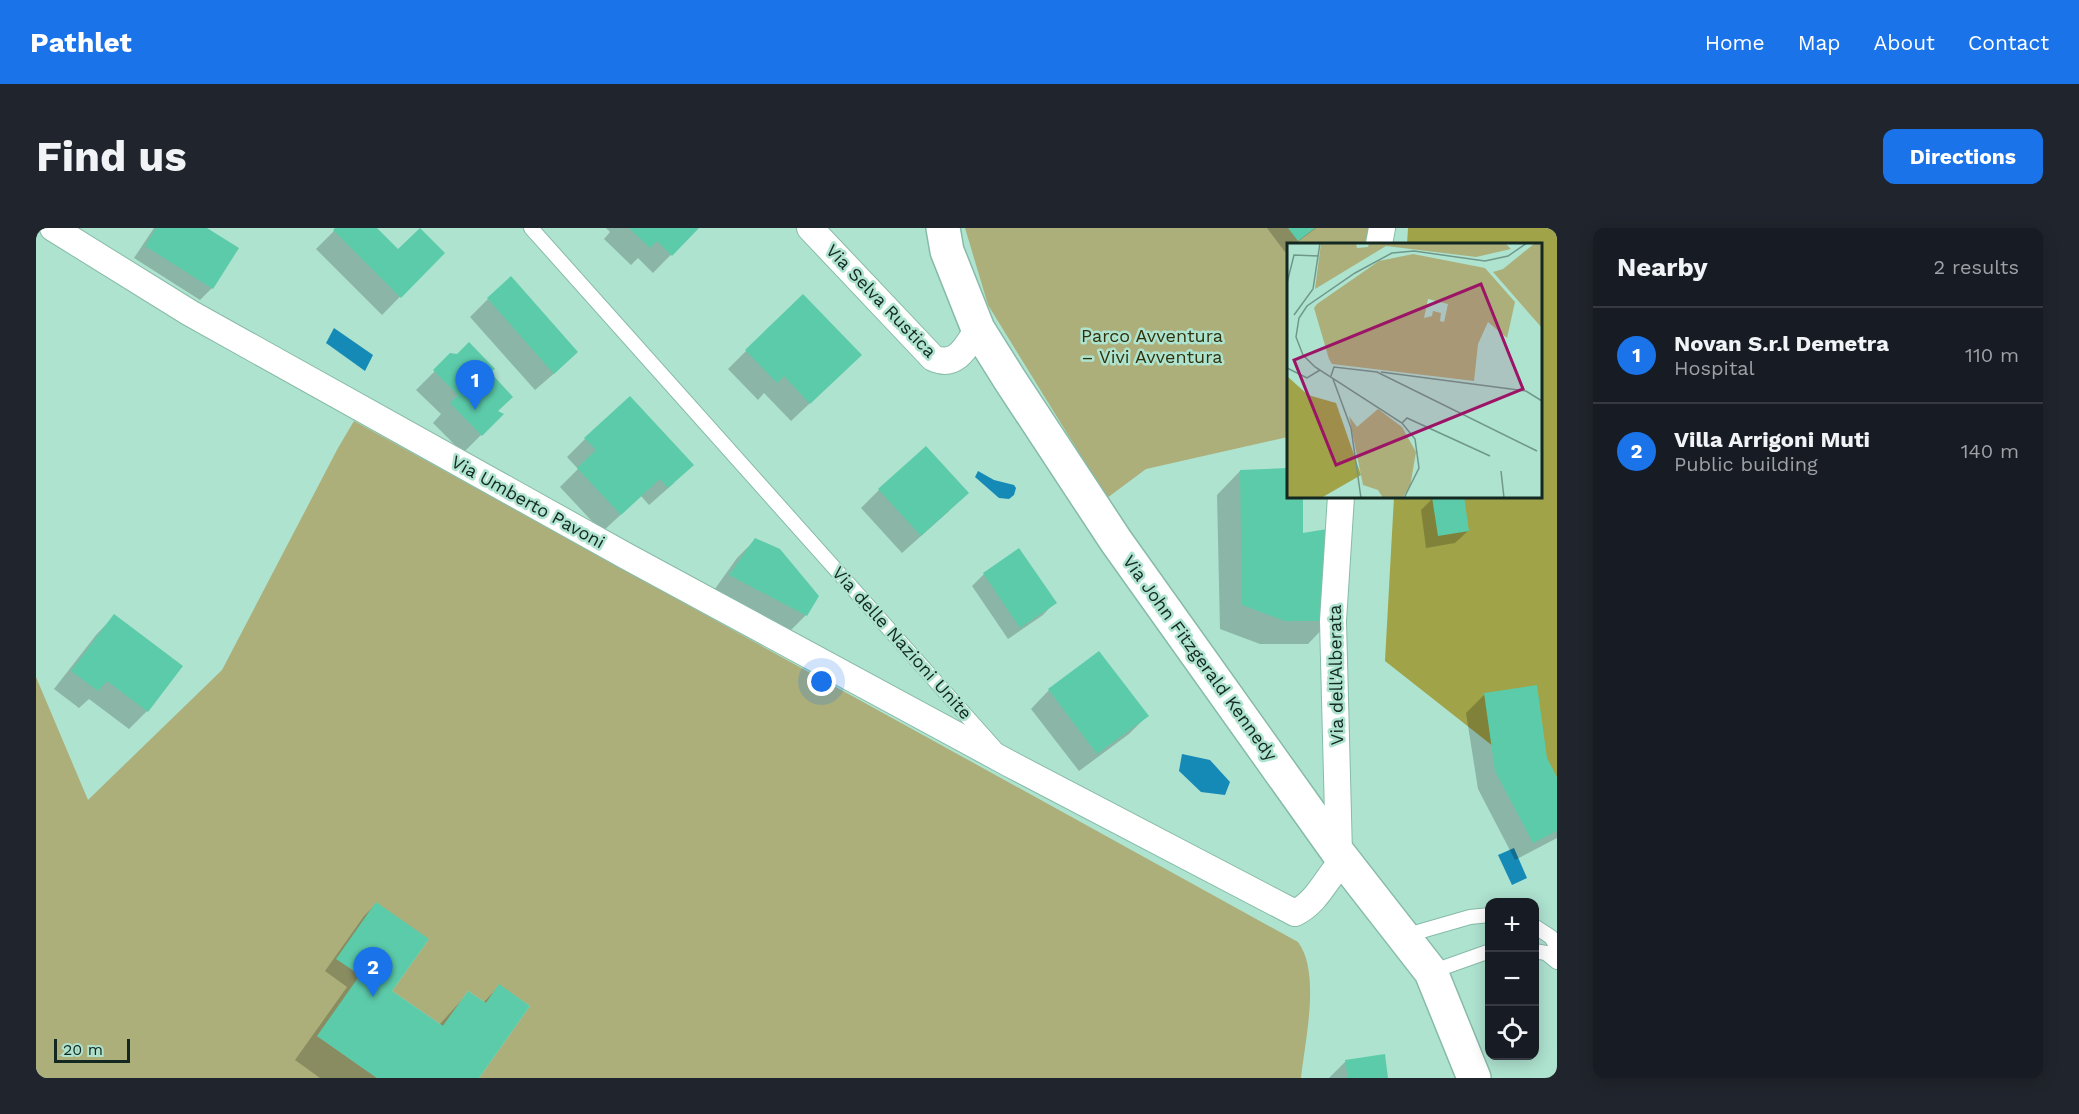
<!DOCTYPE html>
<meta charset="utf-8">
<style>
body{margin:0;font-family:"Work Sans",sans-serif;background:#20242c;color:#f1f3f6}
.controls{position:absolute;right:18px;bottom:18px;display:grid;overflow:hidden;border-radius:12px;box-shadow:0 3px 15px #0003}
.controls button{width:54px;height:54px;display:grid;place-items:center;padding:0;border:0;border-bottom:2px solid #363941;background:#171b24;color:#f1f3f6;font:30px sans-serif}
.scale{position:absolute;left:18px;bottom:15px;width:76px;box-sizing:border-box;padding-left:6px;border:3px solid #132821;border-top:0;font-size:16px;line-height:21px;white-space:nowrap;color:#132821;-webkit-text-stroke:4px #aee3d0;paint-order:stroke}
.you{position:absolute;left:786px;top:454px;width:21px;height:21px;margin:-15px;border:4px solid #fff;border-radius:50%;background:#1a73e8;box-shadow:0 0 0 9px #1a73e833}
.badge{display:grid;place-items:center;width:39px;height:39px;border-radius:50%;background:#1a73e8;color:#fff;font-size:20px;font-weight:700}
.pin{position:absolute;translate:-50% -50px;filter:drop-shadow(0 2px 3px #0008)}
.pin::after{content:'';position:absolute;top:32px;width:21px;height:18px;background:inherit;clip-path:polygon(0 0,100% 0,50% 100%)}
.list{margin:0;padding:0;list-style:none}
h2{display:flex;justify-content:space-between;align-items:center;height:78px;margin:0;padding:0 24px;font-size:26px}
h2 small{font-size:20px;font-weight:400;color:#9ea1a6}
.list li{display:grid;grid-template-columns:39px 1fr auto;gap:18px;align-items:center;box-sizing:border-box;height:96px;padding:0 24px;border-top:2px solid #363941}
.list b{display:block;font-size:22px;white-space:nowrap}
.list p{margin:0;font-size:20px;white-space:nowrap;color:#9ea1a6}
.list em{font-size:20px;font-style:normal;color:#9ea1a6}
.icon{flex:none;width:33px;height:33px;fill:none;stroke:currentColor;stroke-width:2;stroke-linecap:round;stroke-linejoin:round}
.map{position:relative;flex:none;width:1521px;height:850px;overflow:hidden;border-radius:12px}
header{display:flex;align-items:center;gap:36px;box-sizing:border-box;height:84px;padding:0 30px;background:#1a73e8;color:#fff}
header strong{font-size:28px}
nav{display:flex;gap:33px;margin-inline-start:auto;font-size:21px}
.intro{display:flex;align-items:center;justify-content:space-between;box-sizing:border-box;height:144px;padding:0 36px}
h1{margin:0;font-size:42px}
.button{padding:15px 27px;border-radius:12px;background:#1a73e8;color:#fff;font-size:21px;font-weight:700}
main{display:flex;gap:36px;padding:0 36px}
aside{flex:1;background:#171b24;border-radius:12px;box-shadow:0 3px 15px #0003}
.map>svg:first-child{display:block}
.green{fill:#acaf7a}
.forest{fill:#a0a348}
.water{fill:#168ab6}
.shadow{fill:#0003}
.building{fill:#5ccba9}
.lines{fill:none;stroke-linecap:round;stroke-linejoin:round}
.lane-casing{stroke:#87bba8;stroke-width:16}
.street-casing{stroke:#87bba8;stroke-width:28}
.secondary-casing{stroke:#87bba8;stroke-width:36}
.lane{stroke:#fff;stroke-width:14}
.street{stroke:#fff;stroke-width:26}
.secondary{stroke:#fff;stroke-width:33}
.labels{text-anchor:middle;stroke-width:5;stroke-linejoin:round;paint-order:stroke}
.street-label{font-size:18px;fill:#132821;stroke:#aee3d0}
.park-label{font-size:18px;fill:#31320a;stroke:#aee3d0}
.inset-road{fill:none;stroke:#70988a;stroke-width:1.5}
.view{fill:#9c1466;fill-opacity:0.15;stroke:#9c1466;stroke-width:3}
.inset-edge{fill:none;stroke:#132821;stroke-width:3}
</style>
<header>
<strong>Pathlet</strong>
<nav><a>Home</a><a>Map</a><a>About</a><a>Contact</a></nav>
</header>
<div class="intro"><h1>Find us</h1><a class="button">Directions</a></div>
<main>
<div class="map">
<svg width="1521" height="850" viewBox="0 0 1521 850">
<rect width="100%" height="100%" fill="#aee3d0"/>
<path class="green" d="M 929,0 L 1344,0 L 1340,16 L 1252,16 L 1252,209 L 1110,241 L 1071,270 L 952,77 Z
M 318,193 L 1262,714 C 1285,745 1269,812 1265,850 L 443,850 L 494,778 L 463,757 L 450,775 L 432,763 L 407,798 L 356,763 L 393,711 L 281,808 L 341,850 L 0,850 L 0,449 L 52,572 L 186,442 L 302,220 Z"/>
<path class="forest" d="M 1372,0 L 1521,0 L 1521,572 L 1519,567 L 1349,433 L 1358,269 L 1504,268 L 1504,16 L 1371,16 Z"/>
<path class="water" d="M 298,100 L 337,127 L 329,143 L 290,115 Z
M 942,243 L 958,252 L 978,257 L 980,260 L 978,267 L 973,271 L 963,270 L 939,249 Z
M 1146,526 L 1174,532 L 1194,554 L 1189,567 L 1165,564 L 1143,543 Z
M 1478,620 L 1491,650 L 1476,657 L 1462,627 Z"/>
<path class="shadow" d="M 118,0 L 168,0 L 176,60 L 164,72 L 98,30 Z
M 301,0 L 340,0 L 362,24 L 407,25 L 346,87 L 280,21 Z
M 570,0 L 661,0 L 617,45 L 602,30 L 595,37 L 568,11 L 574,4 Z
M 1231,0 L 1280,0 L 1259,16 L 1252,16 L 1252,22 L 1249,24 Z
M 452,71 L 522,142 L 499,162 L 434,89 Z
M 710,123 L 806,145 L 755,193 L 728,165 L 722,172 L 692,141 Z
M 415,127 L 453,145 L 460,184 L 465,187 L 427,225 L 397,195 L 405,186 L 380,162 Z
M 549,211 L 638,255 L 613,277 L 605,268 L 566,304 L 524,259 L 542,241 L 531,229 Z
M 1252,242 L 1252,268 L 1295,392 L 1272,416 L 1224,416 L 1184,401 L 1181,267 L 1204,243 Z
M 843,262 L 913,283 L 866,325 L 825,280 Z
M 1408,268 L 1426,268 L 1432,303 L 1419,315 L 1390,320 L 1385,282 L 1397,270 Z
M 719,312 L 781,368 L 770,387 L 751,406 L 676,365 L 701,330 Z
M 983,322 L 1019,374 L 1007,387 L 972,411 L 936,358 L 948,346 Z
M 78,388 L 111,483 L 93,501 L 53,471 L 43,480 L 18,461 L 60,407 Z
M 1063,425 L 1111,488 L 1093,506 L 1043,543 L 995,481 L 1013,462 Z
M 1448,467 L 1510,531 L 1521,552 L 1521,610 L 1479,632 L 1442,561 L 1430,485 Z
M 340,676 L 354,763 L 403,797 L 432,765 L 447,775 L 463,758 L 441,850 L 284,850 L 259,832 L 311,759 L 289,743 L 328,688 Z
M 1310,833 L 1350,850 L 1293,850 Z"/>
<path class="building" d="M 120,0 L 171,0 L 203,20 L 177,61 L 109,18 Z
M 299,0 L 341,0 L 362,21 L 384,0 L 409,25 L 365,70 L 297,2 Z
M 593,0 L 663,0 L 636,28 L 621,13 L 614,20 Z
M 1252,0 L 1279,0 L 1262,13 Z
M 475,48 L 542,124 L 518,146 L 451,70 Z
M 767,66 L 826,127 L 774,176 L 748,148 L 741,155 L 709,122 Z
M 433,114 L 459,141 L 454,144 L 477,169 L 462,183 L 468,186 L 446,208 L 414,175 L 422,167 L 397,142 L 414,125 L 421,126 Z
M 594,168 L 658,237 L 632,260 L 624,251 L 585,287 L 541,240 L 560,222 L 548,210 Z
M 890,218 L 933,265 L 885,308 L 842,261 Z
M 1252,240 L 1252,268 L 1267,268 L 1267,305 L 1303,299 L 1297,393 L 1249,393 L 1206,377 L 1204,242 Z
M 1428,268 L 1433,303 L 1402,308 L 1396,269 Z
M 719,310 L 744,321 L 783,368 L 771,388 L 693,347 Z
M 983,320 L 1021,375 L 984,400 L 947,345 Z
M 78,386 L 147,438 L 112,484 L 71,453 L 62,463 L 35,443 Z
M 1063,423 L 1113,488 L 1061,526 L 1012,461 Z
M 1501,457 L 1511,530 L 1521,549 L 1521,603 L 1497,615 L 1459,543 L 1448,465 Z
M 340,674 L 393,711 L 356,763 L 407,798 L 432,763 L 450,775 L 463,756 L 494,778 L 443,850 L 341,850 L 281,808 L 324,747 L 300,731 Z
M 1349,826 L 1352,850 L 1312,850 L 1309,832 Z"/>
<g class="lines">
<defs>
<path id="lane" d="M 495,0 L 960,521
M 1498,698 L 1515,709 L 1521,720
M 1368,708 L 1434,689 L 1454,687
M 1498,723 L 1510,725 L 1521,734
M 1395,744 L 1454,723"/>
<path id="street" d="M 17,0 L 154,85 L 590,328 L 974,536 L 1259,685 C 1283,673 1290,649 1308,632
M 774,0 L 897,130 C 921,141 931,117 942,101
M 1343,16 L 1346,0
M 1303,626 L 1297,393 L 1305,268"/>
<path id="secondary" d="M 907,0 L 911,23 L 942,101 L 974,152 L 1080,313 L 1303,626 L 1395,744 L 1438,850"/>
</defs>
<use href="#lane" class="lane-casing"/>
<use href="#street" class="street-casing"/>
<use href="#secondary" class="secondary-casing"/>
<use href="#lane" class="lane"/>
<use href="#street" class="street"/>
<use href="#secondary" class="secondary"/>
</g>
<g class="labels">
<g class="street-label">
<text transform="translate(845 73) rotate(46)" y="6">Via Selva Rustica</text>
<text transform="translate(492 274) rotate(29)" y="6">Via Umberto Pavoni</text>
<text transform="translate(866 415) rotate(48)" y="6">Via delle Nazioni Unite</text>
<text transform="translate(1164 430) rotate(54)" y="6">Via John Fitzgerald Kennedy</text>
<text transform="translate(1300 447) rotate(-91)" y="6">Via dell'Alberata</text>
</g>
<g class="park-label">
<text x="1116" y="114">Parco Avventura<tspan x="1116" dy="21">– Vivi Avventura</tspan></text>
</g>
</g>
<g transform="translate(1251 15)">
<rect width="255" height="255" fill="#aee3d0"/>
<path d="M 34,0 L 69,0 L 70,5 L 81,4 L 82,0 L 218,0 L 224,6 L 189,14 L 99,3 L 28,46 ZM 248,0 L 255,0 L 255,85 L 206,29 L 216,26 ZM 126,11 L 198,25 L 228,59 L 220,95 L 201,79 L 191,101 L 187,138 L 45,121 L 42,116 L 27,65 L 30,61 L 92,18 ZM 141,56 L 161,61 L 157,79 L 153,78 L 154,70 L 146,68 L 145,73 L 137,75 ZM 91,166 L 115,184 L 129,209 L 123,244 L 115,255 L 96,255 L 91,247 L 76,242 L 62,173 L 70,184 Z" fill="#acaf7a" fill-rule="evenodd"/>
<path d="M 0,133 L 21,152 L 49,160 L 74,232 L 34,255 L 0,255 Z" fill="#a0a348"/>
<path class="inset-road" d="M 0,40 L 7,12 L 31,13M 7,72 L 26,46 L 33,0M 0,125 L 20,135 L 33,127M 94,129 L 239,148 L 255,158M 44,133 L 47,124 L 90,129 L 250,208M 46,136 L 64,185 L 74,255M 115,180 L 120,175 L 203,213M 214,228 L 217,255M 117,255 L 132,225 L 128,196 L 115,180 L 28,124 L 16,112 L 9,94 L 12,75 L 20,63 L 68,30 L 105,10 L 127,8 L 198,18 L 221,13 L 240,0"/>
<path class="view" d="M 194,41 L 236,146 L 49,222 L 7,117 Z"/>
<rect width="255" height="255" class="inset-edge"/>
</g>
</svg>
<div class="controls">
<button>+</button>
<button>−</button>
<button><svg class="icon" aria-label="locate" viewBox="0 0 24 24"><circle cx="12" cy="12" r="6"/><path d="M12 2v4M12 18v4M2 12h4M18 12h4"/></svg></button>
</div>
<div class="scale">20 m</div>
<div class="you"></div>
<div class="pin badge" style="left:439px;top:182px">1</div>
<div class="pin badge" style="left:337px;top:769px">2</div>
</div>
<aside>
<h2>Nearby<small>2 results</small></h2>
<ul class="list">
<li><span class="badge">1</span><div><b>Novan S.r.l Demetra</b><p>Hospital</p></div><em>110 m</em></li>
<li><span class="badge">2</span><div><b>Villa Arrigoni Muti</b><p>Public building</p></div><em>140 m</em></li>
</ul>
</aside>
</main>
